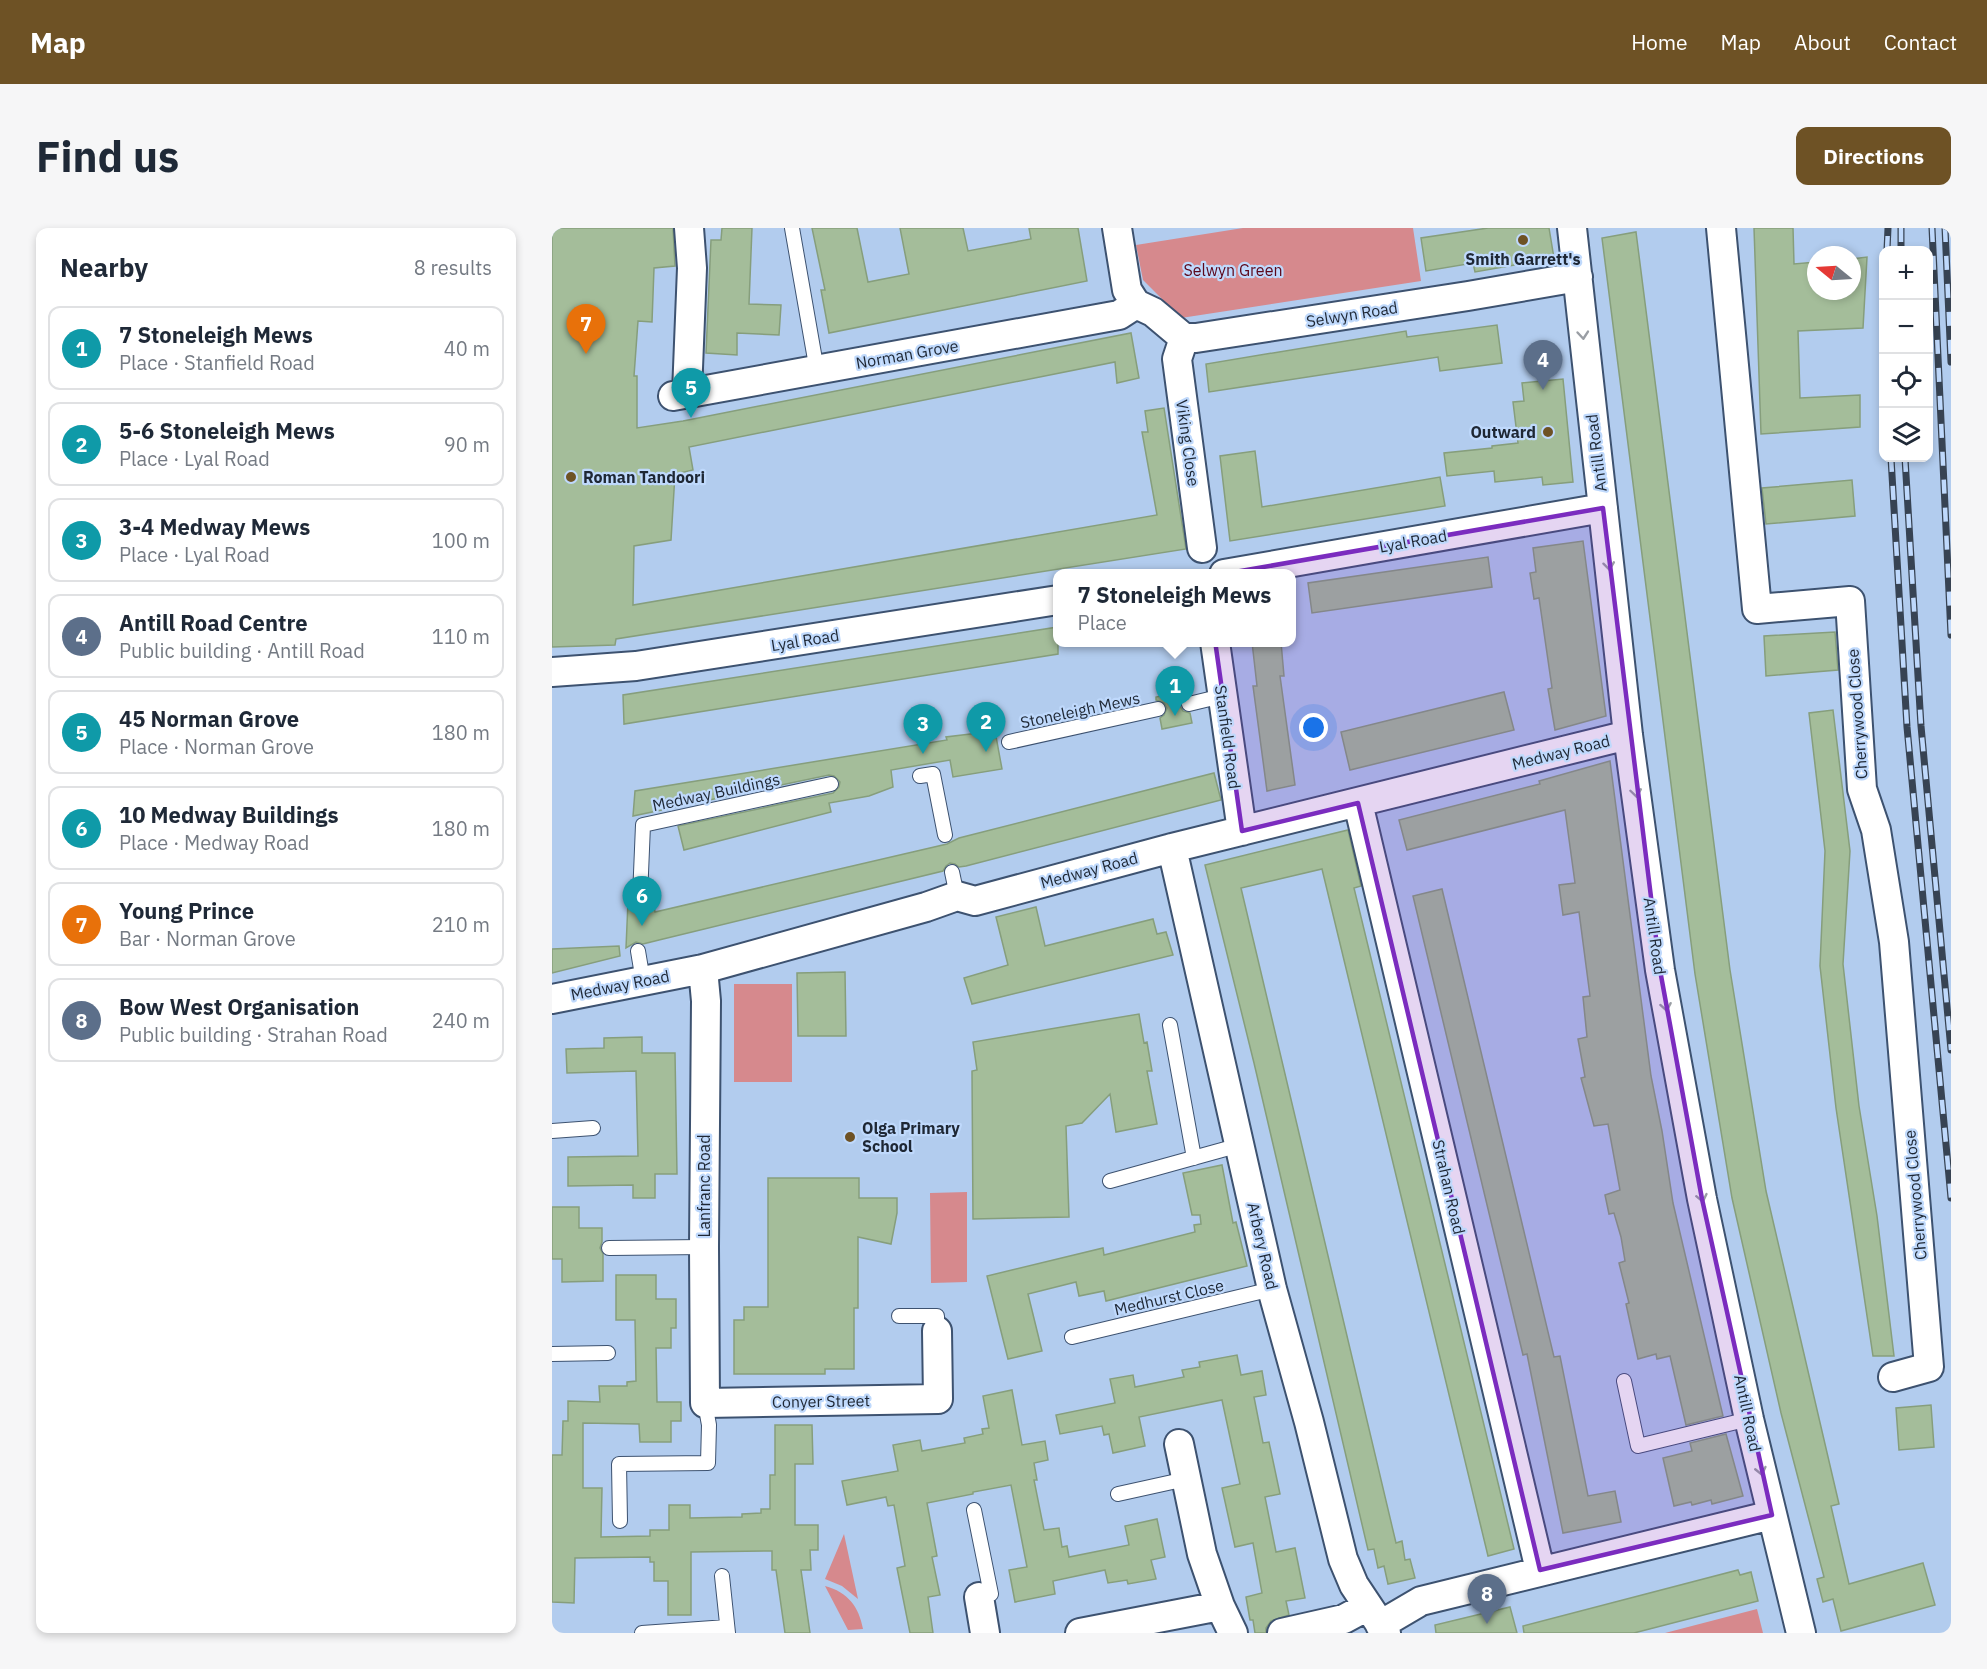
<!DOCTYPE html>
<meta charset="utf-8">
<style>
body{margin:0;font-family:"IBM Plex Sans",sans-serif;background:#f6f6f7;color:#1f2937}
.controls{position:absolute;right:18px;top:18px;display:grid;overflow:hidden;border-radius:12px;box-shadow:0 3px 9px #0003}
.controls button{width:54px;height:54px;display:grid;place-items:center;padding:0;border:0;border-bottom:2px solid #e0e1e3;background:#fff;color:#1f2937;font:30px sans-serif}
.compass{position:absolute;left:1255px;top:18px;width:54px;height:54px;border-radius:50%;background:#fff;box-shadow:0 3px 9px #0003;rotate:288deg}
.you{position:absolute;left:762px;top:500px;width:21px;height:21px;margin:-15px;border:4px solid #fff;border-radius:50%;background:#1a73e8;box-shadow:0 0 0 9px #1a73e833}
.badge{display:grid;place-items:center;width:39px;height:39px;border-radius:50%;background:#6e5225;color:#fff;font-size:20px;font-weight:700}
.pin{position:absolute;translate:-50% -50px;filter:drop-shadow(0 2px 3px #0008)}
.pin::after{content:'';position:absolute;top:32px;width:21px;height:18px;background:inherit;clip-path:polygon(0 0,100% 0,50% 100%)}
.popup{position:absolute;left:501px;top:341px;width:243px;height:78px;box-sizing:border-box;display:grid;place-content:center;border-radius:12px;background:#fff;filter:drop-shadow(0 2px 4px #0005);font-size:20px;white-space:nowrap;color:#747a83}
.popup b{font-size:22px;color:#1f2937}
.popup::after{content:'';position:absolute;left:50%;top:100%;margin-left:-12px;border:12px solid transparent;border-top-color:#fff}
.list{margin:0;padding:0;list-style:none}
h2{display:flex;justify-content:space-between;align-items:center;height:78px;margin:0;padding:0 24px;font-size:26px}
h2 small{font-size:20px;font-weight:400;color:#747a83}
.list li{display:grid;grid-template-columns:39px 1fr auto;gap:18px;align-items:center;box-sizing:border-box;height:84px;margin:0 12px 12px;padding:0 12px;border:2px solid #e0e1e3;border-radius:12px}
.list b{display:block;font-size:22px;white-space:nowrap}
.list p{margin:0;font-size:20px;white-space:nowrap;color:#747a83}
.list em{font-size:20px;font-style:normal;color:#747a83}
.icon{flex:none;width:33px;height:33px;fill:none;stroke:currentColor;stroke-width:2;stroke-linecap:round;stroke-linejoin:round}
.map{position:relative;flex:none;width:1399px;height:1405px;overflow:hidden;border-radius:12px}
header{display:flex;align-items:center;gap:36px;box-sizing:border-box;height:84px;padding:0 30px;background:#6e5225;color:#fff}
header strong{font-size:28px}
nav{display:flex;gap:33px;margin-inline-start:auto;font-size:21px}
.intro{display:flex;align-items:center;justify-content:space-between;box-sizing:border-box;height:144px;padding:0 36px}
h1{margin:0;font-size:42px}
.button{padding:15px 27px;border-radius:12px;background:#6e5225;color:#fff;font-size:21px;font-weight:700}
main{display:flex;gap:36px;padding:0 36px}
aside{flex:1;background:#fff;border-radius:12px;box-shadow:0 3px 9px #0003}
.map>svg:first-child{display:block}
.green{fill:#d6898d}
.building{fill:#a4bd9a;stroke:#869e7c;stroke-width:1.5}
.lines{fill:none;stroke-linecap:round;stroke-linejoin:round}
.lane-casing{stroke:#3d5270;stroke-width:16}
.street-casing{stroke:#3d5270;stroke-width:32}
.lane{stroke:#fff;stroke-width:14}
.street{stroke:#fff;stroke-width:28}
.rail-casing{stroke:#374353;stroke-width:7}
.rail{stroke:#bfd9fc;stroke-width:4.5;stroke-dasharray:14;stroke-linecap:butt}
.oneway{stroke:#9a9ea4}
.marked{fill:#7b2cbf;fill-opacity:0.2;stroke:#7b2cbf;stroke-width:4.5;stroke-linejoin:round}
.poi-dot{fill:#6e5225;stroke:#bfd9fc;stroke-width:2}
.labels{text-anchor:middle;stroke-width:4.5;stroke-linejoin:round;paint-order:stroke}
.poi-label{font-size:16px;font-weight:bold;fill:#1e2734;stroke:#bfd9fc;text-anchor:start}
.park-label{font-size:16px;fill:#5c071a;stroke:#bfd9fc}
.street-label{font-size:16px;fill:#1e2734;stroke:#bfd9fc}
</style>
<header>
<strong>Map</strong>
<nav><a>Home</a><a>Map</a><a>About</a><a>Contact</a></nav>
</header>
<div class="intro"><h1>Find us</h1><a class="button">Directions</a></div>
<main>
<aside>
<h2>Nearby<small>8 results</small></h2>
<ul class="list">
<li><span class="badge" style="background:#0f9aa8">1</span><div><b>7 Stoneleigh Mews</b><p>Place · Stanfield Road</p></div><em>40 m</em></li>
<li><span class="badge" style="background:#0f9aa8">2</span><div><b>5-6 Stoneleigh Mews</b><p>Place · Lyal Road</p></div><em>90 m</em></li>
<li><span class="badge" style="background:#0f9aa8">3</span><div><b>3-4 Medway Mews</b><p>Place · Lyal Road</p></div><em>100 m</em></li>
<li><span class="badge" style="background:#5c6f8a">4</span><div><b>Antill Road Centre</b><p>Public building · Antill Road</p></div><em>110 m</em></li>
<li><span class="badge" style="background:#0f9aa8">5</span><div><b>45 Norman Grove</b><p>Place · Norman Grove</p></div><em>180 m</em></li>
<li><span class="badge" style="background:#0f9aa8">6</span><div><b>10 Medway Buildings</b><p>Place · Medway Road</p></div><em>180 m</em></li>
<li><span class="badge" style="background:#e8710a">7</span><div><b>Young Prince</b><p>Bar · Norman Grove</p></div><em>210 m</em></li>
<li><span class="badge" style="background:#5c6f8a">8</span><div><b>Bow West Organisation</b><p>Public building · Strahan Road</p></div><em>240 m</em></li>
</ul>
</aside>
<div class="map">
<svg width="1399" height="1405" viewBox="0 0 1399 1405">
<rect width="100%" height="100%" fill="#b2ccee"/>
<path class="green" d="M 691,0 L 861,0 L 869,53 L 629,90 L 591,52 L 584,17 Z
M 182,756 L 240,756 L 240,854 L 182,854 Z
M 415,964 L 415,1054 L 379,1055 L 378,965 Z
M 292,1306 L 306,1371 L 290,1358 L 273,1351 Z
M 273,1358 C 296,1364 307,1379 311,1401 L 296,1402 Z
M 1205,1381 L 1211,1405 L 1113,1405 Z"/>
<path class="building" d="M 0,0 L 121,0 L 123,38 L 102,40 L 100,94 L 86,93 L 82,148 L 85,148 L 85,200 L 131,193 L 579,105 L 587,150 L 565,155 L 563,134 L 137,219 L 141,242 L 123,246 L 119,312 L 82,318 L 81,377 L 605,287 L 590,204 L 596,204 L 593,183 L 612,180 L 634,321 L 64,411 L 63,417 L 0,419 Z
M 170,0 L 200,0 L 197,76 L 229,77 L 227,107 L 185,105 L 185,127 L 154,125 L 159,12 L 169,12 Z
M 260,0 L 305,0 L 316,54 L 357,46 L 348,0 L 411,0 L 416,23 L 479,11 L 477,0 L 526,0 L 535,53 L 277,105 L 269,62 L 273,62 Z
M 936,0 L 997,0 L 1002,30 L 923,44 L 921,35 L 874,43 L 869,10 Z
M 1202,0 L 1241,0 L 1242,36 L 1264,34 L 1264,63 L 1300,63 L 1300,31 L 1315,29 L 1311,100 L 1246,103 L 1248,170 L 1308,167 L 1308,199 L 1209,206 Z
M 1084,4 L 1178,742 L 1214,963 L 1287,1276 L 1279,1278 L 1297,1356 L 1371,1335 L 1383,1377 L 1289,1403 L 1281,1371 L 1271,1374 L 1265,1351 L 1272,1349 L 1229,1185 L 1180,970 L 1143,746 L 1050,10 Z
M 945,97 L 950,135 L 888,143 L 886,129 L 657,164 L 654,136 L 854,103 L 855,109 Z
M 1011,151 L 1021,254 L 991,257 L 990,249 L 943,254 L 942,243 L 895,248 L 892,225 L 940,220 L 940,218 L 966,215 L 961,174 L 972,173 L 970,155 Z
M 703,223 L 710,279 L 888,249 L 893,278 L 678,313 L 668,228 Z
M 1300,252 L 1303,288 L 1214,296 L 1210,260 Z
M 1031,313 L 1054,488 L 1003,502 L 996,461 L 1000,460 L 987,370 L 982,371 L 978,345 L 984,344 L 981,320 Z
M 936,329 L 940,359 L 760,385 L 756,355 Z
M 506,399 L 506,426 L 72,496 L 71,467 Z
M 1283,404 L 1286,442 L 1214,448 L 1212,408 Z
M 700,414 L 729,414 L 732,448 L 728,448 L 743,557 L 715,563 L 701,458 L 705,458 Z
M 634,463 L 635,467 L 630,470 L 628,478 L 631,483 L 638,485 L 640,495 L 610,501 L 608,490 L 612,487 L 615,480 L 612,475 L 604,472 L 604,469 Z
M 952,464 L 962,502 L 798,542 L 789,504 Z
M 1281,482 L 1298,623 L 1291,736 L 1307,878 L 1325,988 L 1342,1128 L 1321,1128 L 1284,880 L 1268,738 L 1273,623 L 1257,485 Z
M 443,503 L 450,541 L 401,549 L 398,532 L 339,542 L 341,559 L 317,568 L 277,575 L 279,584 L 132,622 L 126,598 L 281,565 L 287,559 L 288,554 L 282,548 L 277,547 L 81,588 L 83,563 L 395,512 L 394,509 Z
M 1058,533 L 1099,848 L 1110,903 L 1121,975 L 1171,1188 L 1134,1197 L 1118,1128 L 1105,1131 L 1104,1126 L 1086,1131 L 1074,1076 L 1077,1075 L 1067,1035 L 1073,1033 L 1069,1009 L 1062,985 L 1057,986 L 1053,967 L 1068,962 L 1056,896 L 1042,898 L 1029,850 L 1033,849 L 1026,811 L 1035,809 L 1031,769 L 1038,768 L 1027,684 L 1011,687 L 1007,657 L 1023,655 L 1013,582 L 855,622 L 847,592 L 988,556 L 987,553 Z
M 662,545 L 669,572 L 414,638 L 407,639 L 403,636 L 398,635 L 394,638 L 391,643 L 107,712 L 91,716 L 84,714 L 74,720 L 76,674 L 80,673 L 84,677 L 92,677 L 96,673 L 97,668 L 100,668 L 103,684 L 395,616 L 407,610 Z
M 796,602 L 809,658 L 802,660 L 962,1321 L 936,1328 L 770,641 L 689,660 L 844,1315 L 850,1313 L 853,1332 L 858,1331 L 863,1350 L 836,1356 L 832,1338 L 826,1340 L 822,1321 L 816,1322 L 702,835 L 653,637 Z
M 890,661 L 1002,1129 L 1008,1128 L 1036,1268 L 1063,1263 L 1069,1294 L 1011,1305 L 975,1126 L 971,1127 L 861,668 Z
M 484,679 L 493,718 L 601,691 L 605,706 L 614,704 L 621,727 L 420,776 L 412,750 L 456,737 L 444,689 Z
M 67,718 L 68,728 L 0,745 L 0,721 Z
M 293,744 L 294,808 L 246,808 L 245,745 Z
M 587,786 L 592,815 L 595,814 L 600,843 L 595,843 L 605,896 L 564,904 L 558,866 L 530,895 L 514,898 L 517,989 L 421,991 L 420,843 L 425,842 L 421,814 Z
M 90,809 L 90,825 L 123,825 L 125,946 L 103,946 L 103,970 L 81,970 L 81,957 L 16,958 L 16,929 L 86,928 L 84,843 L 15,845 L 14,821 L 52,820 L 52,810 Z
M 670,937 L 681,995 L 684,994 L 695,1038 L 554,1073 L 552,1063 L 527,1068 L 524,1054 L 476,1066 L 490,1123 L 456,1131 L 435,1048 L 551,1020 L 552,1027 L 643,1004 L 642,997 L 649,996 L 648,987 L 640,987 L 631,945 Z
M 216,950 L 307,950 L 307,970 L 345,970 L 345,985 L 339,1016 L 306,1009 L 306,1080 L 302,1080 L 302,1141 L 273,1141 L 273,1146 L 182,1146 L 182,1092 L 192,1092 L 192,1079 L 216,1079 Z
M 0,979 L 27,979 L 27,1000 L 50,1000 L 50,1014 L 48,1020 L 51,1026 L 51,1053 L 10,1054 L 10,1031 L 0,1031 Z
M 64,1047 L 104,1047 L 104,1071 L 124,1071 L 124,1100 L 119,1100 L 119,1120 L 104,1120 L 105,1174 L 129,1174 L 129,1193 L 119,1193 L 119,1214 L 88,1214 L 87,1196 L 31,1195 L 31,1260 L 50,1260 L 49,1309 L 98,1308 L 98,1302 L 117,1302 L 117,1277 L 138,1277 L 138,1290 L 190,1289 L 190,1286 L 209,1285 L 209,1281 L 218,1281 L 218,1247 L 223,1247 L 223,1197 L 260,1197 L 261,1236 L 243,1236 L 243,1297 L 266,1297 L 266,1322 L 258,1322 L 259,1342 L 249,1342 L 258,1405 L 233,1405 L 224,1342 L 220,1342 L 220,1323 L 139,1324 L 139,1387 L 116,1387 L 116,1353 L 102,1353 L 102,1334 L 98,1334 L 98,1329 L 23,1330 L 22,1375 L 0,1374 L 0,1227 L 10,1227 L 11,1193 L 16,1193 L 16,1173 L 48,1174 L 47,1158 L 75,1158 L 75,1154 L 84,1153 L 83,1092 L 64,1092 Z
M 685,1127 L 689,1147 L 710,1143 L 714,1167 L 702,1169 L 711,1215 L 717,1214 L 728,1266 L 713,1269 L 724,1324 L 743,1320 L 753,1370 L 734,1373 L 737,1387 L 719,1393 L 714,1400 L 714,1405 L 703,1405 L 701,1392 L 698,1392 L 694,1369 L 710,1365 L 701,1315 L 683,1319 L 670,1260 L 688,1256 L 670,1172 L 587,1189 L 593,1218 L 561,1225 L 557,1206 L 552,1207 L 550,1198 L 508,1206 L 504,1187 L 563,1175 L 558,1151 L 581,1147 L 583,1159 L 632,1149 L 630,1142 L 648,1139 L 647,1134 Z
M 460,1162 L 470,1217 L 493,1213 L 496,1232 L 482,1235 L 485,1252 L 482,1252 L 492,1302 L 507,1300 L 510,1319 L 515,1318 L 517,1329 L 577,1317 L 573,1298 L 605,1291 L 613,1329 L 599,1332 L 604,1351 L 576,1356 L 575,1352 L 556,1355 L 553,1342 L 501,1353 L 503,1366 L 463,1374 L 457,1342 L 475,1339 L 459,1257 L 421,1264 L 421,1266 L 375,1275 L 385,1328 L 380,1329 L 388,1367 L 376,1369 L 381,1405 L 358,1405 L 345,1340 L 353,1338 L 342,1277 L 336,1278 L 334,1269 L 295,1277 L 290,1253 L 346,1243 L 341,1217 L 368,1212 L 370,1223 L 413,1215 L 412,1210 L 431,1206 L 430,1201 L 437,1200 L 431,1168 Z
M 1379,1177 L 1382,1219 L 1347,1222 L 1344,1180 Z
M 1174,1206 L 1191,1268 L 1160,1276 L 1159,1272 L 1140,1277 L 1139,1274 L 1122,1278 L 1111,1230 L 1140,1223 L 1138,1215 Z
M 1186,1342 L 1188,1347 L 1199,1344 L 1206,1373 L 1082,1405 L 972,1405 L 971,1398 Z
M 958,1379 L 965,1405 L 884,1405 L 883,1397 Z"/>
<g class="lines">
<defs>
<path id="lane" d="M 240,0 L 265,143
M 637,476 L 670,468
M 457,514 L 606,481
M 368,548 L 381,546 L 393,607
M 400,644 L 405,668
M 88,669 L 91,597 L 279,556
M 86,723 L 91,753
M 618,797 L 642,930
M 0,903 L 41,900
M 558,953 L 688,917
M 57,1020 L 152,1019
M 347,1088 L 385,1088 L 385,1103
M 520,1109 L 720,1061
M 0,1126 L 56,1125
M 1072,1153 L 1086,1218 L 1197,1191
M 566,1266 L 634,1251
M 422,1282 L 439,1366 L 427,1369
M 68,1293 L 67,1236 L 156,1235 L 157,1197 L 153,1175
M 170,1348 L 176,1405
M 90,1405 L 175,1399"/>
<path id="street" d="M 565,0 L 575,62 L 584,76 L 601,84 L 632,110 L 644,110 L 916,68 L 1026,49
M 1020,0 L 1076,507 L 1108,742 L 1150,971 L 1197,1191 L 1249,1405
M 1169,0 L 1205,381 L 1298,373 L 1310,561 L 1324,602 L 1342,714 L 1377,1139 L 1341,1149
M 632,110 L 625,131 L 650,320
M 135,165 L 140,40 L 137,0
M 121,168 L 567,87 L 584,76
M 672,346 L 1051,280
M 663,414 L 690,603
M 0,444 L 84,438 L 506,372
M 806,575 L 988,1342
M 620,620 L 720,1061 L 757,1194 L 791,1331 L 802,1357 L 834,1405
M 151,741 L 154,773 L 152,1019 L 153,1175 L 386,1171 L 385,1103
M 0,771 L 151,741 L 374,679 L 405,668 L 423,673 L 620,620 L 1076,507
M 627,1216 L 650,1326 L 668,1378 L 681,1405
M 427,1369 L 433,1405
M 828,1397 L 869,1373 L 1220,1287
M 528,1405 L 668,1378
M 730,1405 L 792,1391 L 816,1378"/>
</defs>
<use href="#lane" class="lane-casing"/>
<use href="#street" class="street-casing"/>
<use href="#lane" class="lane"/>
<use href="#street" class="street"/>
<defs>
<path id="rail" d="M 1349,0 L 1349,22
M 1380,0 L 1399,407
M 1393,0 L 1399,134
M 1335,22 L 1336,0
M 1339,230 L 1355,499 L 1399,970
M 1353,230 L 1369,498 L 1399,822"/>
</defs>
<use href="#rail" class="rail-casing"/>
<use href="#rail" class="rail"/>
</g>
<defs><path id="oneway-chevron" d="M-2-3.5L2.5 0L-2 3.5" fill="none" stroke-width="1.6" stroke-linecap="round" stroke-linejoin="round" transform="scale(1.5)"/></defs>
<g class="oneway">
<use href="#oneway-chevron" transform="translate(1031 107) rotate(85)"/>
<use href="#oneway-chevron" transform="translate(1057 338) rotate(83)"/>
<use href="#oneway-chevron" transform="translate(1084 565) rotate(82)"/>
<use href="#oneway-chevron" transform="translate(1114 779) rotate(80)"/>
<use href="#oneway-chevron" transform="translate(1150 970) rotate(78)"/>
<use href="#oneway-chevron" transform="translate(1209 1243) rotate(77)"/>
</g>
<path class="marked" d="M 1051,280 L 1108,742 L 1150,971 L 1220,1287 L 988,1342 L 806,575 L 690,603 L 654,349 Z"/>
<g class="poi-dot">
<circle cx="971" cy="12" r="6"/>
<circle cx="996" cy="204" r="6"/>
<circle cx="19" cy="249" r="6"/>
<circle cx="298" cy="909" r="6"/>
</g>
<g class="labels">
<g class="poi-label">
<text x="971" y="37" text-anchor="middle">Smith Garrett's</text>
<text x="984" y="210" text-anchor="end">Outward</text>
<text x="31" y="255">Roman Tandoori</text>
<text x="310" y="906">Olga Primary<tspan x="310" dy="18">School</tspan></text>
</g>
<g class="park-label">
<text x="681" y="48">Selwyn Green</text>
</g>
<g class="street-label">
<text transform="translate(800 86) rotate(-9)" y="6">Selwyn Road</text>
<text transform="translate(355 126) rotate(-10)" y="6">Norman Grove</text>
<text transform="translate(636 215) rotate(82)" y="6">Viking Close</text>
<text transform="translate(1044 225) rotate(-97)" y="6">Antill Road</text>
<text transform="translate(861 313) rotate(-10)" y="6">Lyal Road</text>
<text transform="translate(253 412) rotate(-9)" y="6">Lyal Road</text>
<text transform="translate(528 482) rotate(-12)" y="6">Stoneleigh Mews</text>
<text transform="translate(1305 486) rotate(-94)" y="6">Cherrywood Close</text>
<text transform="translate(676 509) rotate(82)" y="6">Stanfield Road</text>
<text transform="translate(1009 524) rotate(-14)" y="6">Medway Road</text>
<text transform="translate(164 564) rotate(-12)" y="6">Medway Buildings</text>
<text transform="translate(537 642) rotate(-15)" y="6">Medway Road</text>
<text transform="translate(1103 708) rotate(82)" y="6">Antill Road</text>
<text transform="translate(68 757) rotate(-11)" y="6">Medway Road</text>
<text transform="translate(152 958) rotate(-90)" y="6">Lanfranc Road</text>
<text transform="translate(897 959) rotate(77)" y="6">Strahan Road</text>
<text transform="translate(1363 967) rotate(-95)" y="6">Cherrywood Close</text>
<text transform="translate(711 1018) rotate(77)" y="6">Arbery Road</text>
<text transform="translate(617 1069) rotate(-13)" y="6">Medhurst Close</text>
<text transform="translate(269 1173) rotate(-1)" y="6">Conyer Street</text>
<text transform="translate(1196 1185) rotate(78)" y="6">Antill Road</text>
</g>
</g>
</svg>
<div class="controls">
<button>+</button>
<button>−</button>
<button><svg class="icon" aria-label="locate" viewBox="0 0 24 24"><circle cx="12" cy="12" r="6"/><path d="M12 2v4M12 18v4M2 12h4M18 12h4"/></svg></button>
<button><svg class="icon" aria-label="layers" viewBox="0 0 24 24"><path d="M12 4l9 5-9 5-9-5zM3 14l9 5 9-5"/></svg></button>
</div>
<svg class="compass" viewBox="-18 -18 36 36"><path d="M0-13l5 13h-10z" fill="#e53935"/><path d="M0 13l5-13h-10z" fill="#747a83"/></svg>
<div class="you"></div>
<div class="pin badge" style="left:623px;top:488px;background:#0f9aa8">1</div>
<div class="popup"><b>7 Stoneleigh Mews</b>Place</div>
<div class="pin badge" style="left:434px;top:524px;background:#0f9aa8">2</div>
<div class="pin badge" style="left:371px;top:526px;background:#0f9aa8">3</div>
<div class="pin badge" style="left:991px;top:162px;background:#5c6f8a">4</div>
<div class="pin badge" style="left:139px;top:190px;background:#0f9aa8">5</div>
<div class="pin badge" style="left:90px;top:698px;background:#0f9aa8">6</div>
<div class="pin badge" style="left:34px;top:126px;background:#e8710a">7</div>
<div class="pin badge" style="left:935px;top:1396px;background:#5c6f8a">8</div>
</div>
</main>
